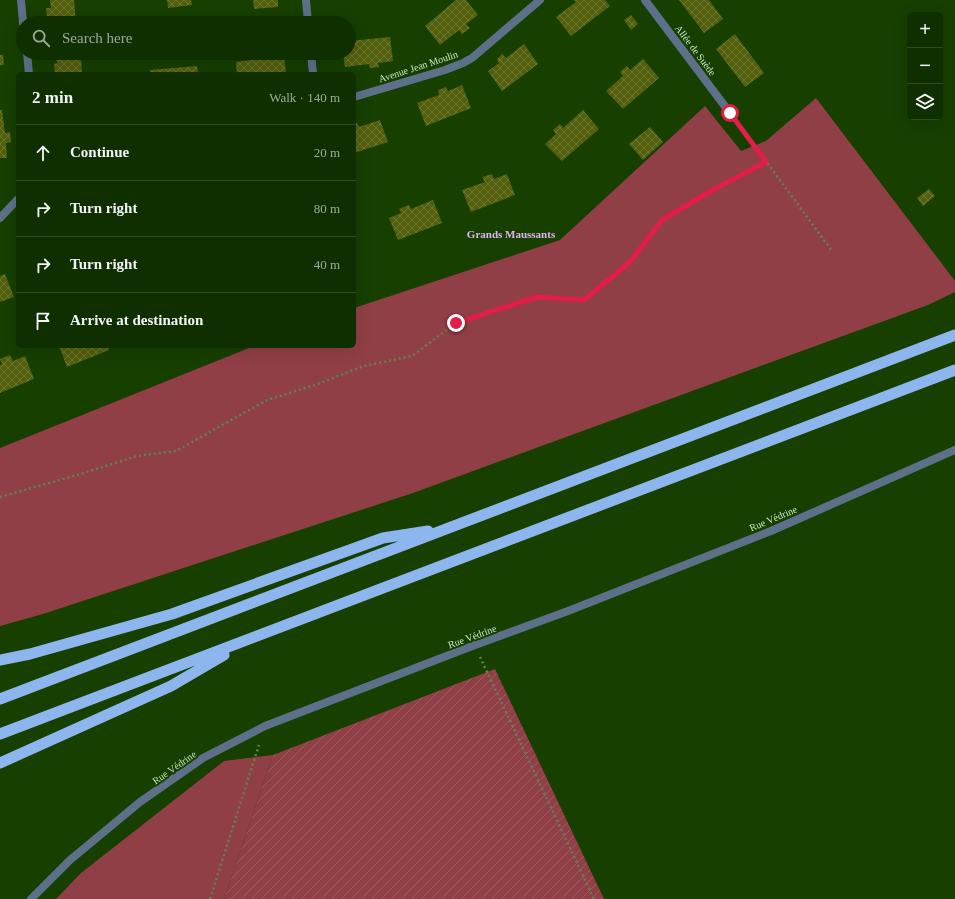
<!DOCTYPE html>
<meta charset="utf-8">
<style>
body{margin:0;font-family:Georgia,serif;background:#19370a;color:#f1f3f6}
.controls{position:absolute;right:12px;top:12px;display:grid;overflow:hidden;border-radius:6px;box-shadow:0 4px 16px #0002}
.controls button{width:36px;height:36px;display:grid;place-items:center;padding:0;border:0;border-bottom:1px solid #304a22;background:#102f00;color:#f1f3f6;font:20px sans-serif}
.stop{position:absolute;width:12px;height:12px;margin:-9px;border:3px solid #e11d48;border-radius:50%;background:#fff}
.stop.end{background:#e11d48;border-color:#fff;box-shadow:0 1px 4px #0008}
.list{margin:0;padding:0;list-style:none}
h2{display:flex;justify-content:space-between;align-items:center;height:52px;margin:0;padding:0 16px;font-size:17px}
h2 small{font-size:13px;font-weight:400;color:#9ca999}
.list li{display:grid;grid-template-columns:26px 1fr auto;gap:12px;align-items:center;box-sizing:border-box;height:56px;padding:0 16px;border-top:1px solid #304a22}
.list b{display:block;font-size:15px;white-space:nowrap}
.list em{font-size:13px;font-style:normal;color:#9ca999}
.icon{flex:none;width:22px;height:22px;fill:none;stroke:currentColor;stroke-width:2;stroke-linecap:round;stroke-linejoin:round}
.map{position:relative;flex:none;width:955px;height:899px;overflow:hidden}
.search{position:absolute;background:#102f00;box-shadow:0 4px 16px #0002;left:16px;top:16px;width:340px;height:44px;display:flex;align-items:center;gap:10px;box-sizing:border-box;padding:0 14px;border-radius:22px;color:#9ca999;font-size:15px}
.panel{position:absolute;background:#102f00;box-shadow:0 4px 16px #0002;left:16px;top:72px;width:340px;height:276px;border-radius:6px}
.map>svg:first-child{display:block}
.grass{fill:#903f46}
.garden{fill:url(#garden-furrows)}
.building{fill:url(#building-cross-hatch)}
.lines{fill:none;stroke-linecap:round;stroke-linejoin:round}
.path{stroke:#618351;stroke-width:2.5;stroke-dasharray:2 3;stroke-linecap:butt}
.minor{stroke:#5e7089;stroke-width:8}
.tertiary{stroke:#5e7089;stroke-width:8}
.trunk{stroke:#8eb6ee;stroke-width:11}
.route{stroke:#e11d48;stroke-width:5}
.labels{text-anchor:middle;stroke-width:4;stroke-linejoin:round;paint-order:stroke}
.street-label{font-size:10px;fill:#cce4c4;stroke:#163f00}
.neighbourhood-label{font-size:11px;font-weight:bold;fill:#e0b1f0;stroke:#163f00}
</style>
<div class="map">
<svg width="955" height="899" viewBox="0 0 955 899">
<defs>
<pattern id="garden-furrows" width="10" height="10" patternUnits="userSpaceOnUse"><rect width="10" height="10" fill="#903f46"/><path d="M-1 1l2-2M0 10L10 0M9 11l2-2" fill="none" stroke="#9e5b5f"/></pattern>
<pattern id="building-cross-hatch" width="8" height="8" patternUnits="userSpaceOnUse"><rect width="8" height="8" fill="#545f0d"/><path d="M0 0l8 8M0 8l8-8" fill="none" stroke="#6b762f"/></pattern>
</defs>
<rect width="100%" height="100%" fill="#163f00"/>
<path class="grass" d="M 816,98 L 955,281 L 955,292 L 928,305 L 413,493 L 43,614 L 0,626 L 0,448 L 254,346 L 354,346 L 354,308 L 560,240 L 705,106 L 741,151 L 766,141 Z
M 273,755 L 224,899 L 56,899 L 81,873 L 224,761 Z"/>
<path class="garden" d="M 495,669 L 604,899 L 224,899 L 273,755 Z"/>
<path class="building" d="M 50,0 L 74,0 L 76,23 L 52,23 L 52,18 L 47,18 L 46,8 L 51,8 Z
M 167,0 L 191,0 L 192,5 L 168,8 Z
M 253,0 L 278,0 L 278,7 L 254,9 Z
M 456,0 L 466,0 L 478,15 L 466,24 L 470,28 L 462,34 L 459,30 L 440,45 L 425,26 Z
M 574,0 L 605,0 L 610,6 L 571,36 L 556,17 L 576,2 Z
M 679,0 L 709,0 L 723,19 L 704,33 Z
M 631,15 L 638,24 L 631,30 L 624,20 Z
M 735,34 L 764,73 L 745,87 L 716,49 Z
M 390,37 L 393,61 L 378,63 L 379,67 L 370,68 L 369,64 L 345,67 L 343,53 L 349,53 L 349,41 Z
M 524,44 L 538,64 L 502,91 L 488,71 L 499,63 L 497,59 L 502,54 L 506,58 Z
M 0,55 L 3,55 L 4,65 L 0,65 Z
M 284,56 L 286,74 L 237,74 L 236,62 Z
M 81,57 L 82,74 L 55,74 L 54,64 L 58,63 L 56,60 Z
M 643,59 L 659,78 L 623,109 L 606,91 L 623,76 L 620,72 L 627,66 L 630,70 Z
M 197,66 L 198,74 L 150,74 L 150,70 Z
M 462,85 L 471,108 L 426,126 L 417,103 L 439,95 L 438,90 L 446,87 L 448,91 Z
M 0,110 L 2,110 L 5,133 L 10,132 L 11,142 L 6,143 L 7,158 L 0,158 Z
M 583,110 L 599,129 L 562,161 L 545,144 L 556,134 L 553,130 L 560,124 L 563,128 Z
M 380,120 L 388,142 L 354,153 L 354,124 L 357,123 L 359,127 Z
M 650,127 L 663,142 L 643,160 L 629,144 Z
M 492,174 L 494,179 L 507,174 L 515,195 L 471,212 L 462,190 L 485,182 L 482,177 Z
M 929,189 L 935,196 L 923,206 L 917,198 Z
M 433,200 L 442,223 L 398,240 L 389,218 L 401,213 L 399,209 L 409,205 L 411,209 Z
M 5,274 L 14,297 L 0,302 L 0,276 Z
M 59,346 L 108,346 L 109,350 L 67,367 Z
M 10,355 L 13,361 L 25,356 L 34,379 L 0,393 L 0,365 L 2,364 L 0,359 Z"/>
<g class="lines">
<path class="path" d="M 738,123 L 832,251
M 0,497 L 77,475 L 137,456 L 176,451 L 267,400 L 315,385 L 364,366 L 412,356 L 456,323 L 537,297 L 585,300 L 630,262 L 662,220 L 709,192 L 766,162
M 480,657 L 594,899
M 210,899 L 259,745"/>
<path class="minor" d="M 21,0 L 23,23
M 306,0 L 308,23
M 645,0 L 730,113
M 27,53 L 29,74
M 311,53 L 313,74
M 354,97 L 445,70 L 463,63 L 472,58 L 540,0
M 0,218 L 18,199"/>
<path class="tertiary" d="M 31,899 L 70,860 L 140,802 L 203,758 L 265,726 L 475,645 L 568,611 L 771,531 L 955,450"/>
<path class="trunk" d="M 0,660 L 30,654 L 172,614 L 383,538 L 428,531
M 0,699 L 955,335
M 0,734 L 955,370
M 0,763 L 171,686 L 224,655"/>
</g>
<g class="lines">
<path class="route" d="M 456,323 L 537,297 L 584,300 L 630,262 L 662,220 L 709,192 L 766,162 L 730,113"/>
</g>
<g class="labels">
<g class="street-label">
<text transform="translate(696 50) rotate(53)" y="4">Allée de Suède</text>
<text transform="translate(418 66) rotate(-18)" y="4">Avenue Jean Moulin</text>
<text transform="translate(773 518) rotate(-23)" y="4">Rue Védrine</text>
<text transform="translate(472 636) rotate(-20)" y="4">Rue Védrine</text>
<text transform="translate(174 767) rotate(-35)" y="4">Rue Védrine</text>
</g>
<g class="neighbourhood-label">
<text x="511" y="238">Grands Maussants</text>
</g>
</g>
</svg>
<div class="controls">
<button>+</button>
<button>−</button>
<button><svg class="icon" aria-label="layers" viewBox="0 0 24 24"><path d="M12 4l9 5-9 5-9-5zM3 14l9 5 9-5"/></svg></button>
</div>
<div class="stop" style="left:730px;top:113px"></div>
<div class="stop end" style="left:456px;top:323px"></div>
<div class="search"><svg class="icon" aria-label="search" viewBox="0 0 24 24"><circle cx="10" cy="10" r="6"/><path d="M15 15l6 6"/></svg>Search here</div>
<section class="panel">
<h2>2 min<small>Walk · 140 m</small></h2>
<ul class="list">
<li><svg class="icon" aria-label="ahead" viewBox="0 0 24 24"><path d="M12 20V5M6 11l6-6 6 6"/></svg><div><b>Continue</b></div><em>20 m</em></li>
<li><svg class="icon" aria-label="right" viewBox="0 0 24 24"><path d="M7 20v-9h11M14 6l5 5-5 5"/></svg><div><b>Turn right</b></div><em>80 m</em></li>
<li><svg class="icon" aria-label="right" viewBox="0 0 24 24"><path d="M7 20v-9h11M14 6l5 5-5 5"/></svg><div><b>Turn right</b></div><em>40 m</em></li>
<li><svg class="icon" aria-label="arrive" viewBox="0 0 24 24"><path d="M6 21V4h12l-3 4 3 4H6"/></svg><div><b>Arrive at destination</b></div></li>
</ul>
</section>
</div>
